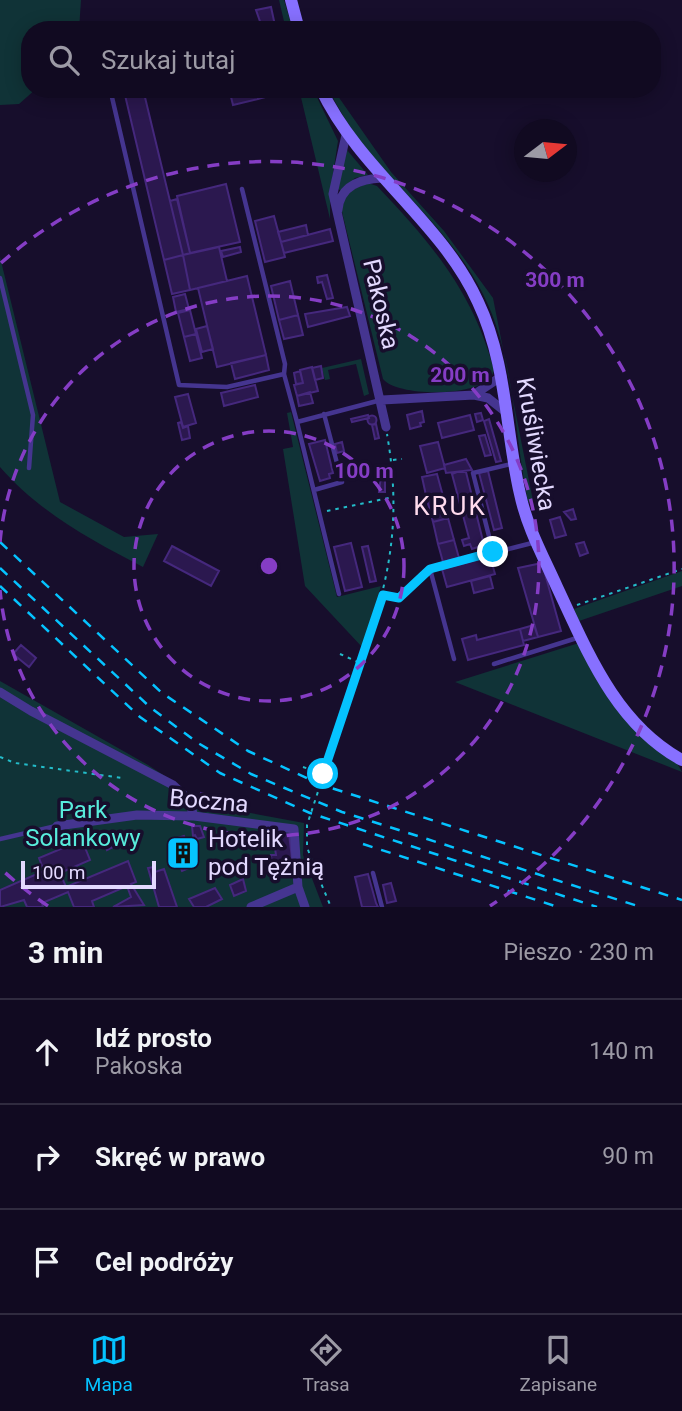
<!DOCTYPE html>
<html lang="pl">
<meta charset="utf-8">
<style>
body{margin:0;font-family:Roboto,sans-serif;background:#1a132a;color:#f1f3f6}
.compass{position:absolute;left:514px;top:119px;width:63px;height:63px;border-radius:50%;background:#110a21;box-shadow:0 4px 18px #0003;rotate:74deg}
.scale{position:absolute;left:21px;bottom:18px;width:135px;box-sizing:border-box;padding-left:7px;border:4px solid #e3d9ff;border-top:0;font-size:19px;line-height:24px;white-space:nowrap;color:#e3d9ff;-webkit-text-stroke:5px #170e2c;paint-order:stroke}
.stop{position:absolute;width:21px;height:21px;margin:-16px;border:5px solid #05c3ff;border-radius:50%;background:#fff}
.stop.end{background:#05c3ff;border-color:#fff;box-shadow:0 2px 7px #0008}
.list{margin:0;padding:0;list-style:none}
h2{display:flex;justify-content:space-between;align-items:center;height:91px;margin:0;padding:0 28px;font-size:30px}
h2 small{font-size:23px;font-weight:400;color:#9c9aa5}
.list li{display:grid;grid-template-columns:46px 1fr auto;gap:21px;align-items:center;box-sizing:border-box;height:105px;padding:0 28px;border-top:2px solid #302b3f}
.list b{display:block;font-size:26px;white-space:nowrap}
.list p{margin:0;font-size:23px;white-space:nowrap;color:#9c9aa5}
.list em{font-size:23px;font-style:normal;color:#9c9aa5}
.icon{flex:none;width:38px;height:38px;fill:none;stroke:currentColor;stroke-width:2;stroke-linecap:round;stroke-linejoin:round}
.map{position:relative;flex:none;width:682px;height:907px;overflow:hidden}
.search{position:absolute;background:#110a21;box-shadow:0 4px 18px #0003;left:21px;right:21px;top:21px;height:77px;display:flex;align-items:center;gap:18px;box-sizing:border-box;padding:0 24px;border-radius:28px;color:#9c9aa5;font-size:26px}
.sheet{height:406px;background:#110a21}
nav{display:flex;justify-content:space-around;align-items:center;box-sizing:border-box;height:98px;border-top:2px solid #302b3f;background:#110a21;font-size:19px;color:#9c9aa5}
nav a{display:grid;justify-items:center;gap:4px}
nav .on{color:#05c3ff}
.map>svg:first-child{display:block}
.green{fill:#103337}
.building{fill:#2b184f;stroke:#45287d;stroke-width:2}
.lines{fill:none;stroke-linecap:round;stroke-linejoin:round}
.path{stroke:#23bcc9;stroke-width:2;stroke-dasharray:3.5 5;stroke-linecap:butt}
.service{stroke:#453590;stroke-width:4.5}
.minor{stroke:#453590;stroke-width:9}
.secondary{stroke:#8770ff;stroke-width:12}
.rail{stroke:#05c3ff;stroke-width:2.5;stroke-dasharray:10 9;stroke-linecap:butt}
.path-bridge{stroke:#23bcc9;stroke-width:2;stroke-dasharray:3.5 5;stroke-linecap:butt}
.route{stroke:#05c3ff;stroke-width:9}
.ring{fill:none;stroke:#853dc5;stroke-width:3.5;stroke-dasharray:12 9}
.labels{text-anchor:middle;stroke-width:7;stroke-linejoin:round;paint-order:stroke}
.street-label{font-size:24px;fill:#e3d9ff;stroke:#170e2c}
.park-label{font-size:24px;fill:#58ecdc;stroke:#170e2c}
.poi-label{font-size:24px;fill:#e3d9ff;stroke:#170e2c;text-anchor:start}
.neighbourhood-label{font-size:26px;letter-spacing:2px;fill:#ffdbed;stroke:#170e2c}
.centre{fill:#853dc5;stroke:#170e2c;stroke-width:3.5}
.ring-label{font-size:21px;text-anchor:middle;font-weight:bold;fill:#853dc5;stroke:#170e2c;stroke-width:7;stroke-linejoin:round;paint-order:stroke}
</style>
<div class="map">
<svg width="682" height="907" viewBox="0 0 682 907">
<rect width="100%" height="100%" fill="#170e2c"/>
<path class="green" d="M 0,0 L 81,0 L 79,30 L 30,30 L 30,89 L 36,89 L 19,104 L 0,105 Z
M 279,0 L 284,0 L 293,30 L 286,30 Z
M 299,89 L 313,89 L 338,141 L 330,193 L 330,219 Z
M 328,89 L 333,89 L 391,172 L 444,231 L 493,298 L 533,501 L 528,502 C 514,434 515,357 483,294 C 454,237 405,196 365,148 C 351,130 339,109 328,89 Z
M 347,150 L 368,175 L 355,178 L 341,191 L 337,188 Z
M 368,183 L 377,186 C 432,244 473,292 494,370 C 490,398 398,398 383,379 L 342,212 C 343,193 353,189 368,183 Z
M 0,257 L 60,502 L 124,537 L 158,534 L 143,567 C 91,540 39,512 0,467 Z
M 361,359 L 369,394 L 364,396 L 356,364 L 328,370 L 330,379 L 325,380 L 322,368 Z
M 291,412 L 337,597 L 381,586 L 362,647 L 305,586 L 283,449 L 293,447 L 287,413 Z
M 682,571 L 682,586 L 579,621 L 574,609 Z
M 579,643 C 604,696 627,730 677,763 L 682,772 L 455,682 Z
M 0,681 L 148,765 L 174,782 L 197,803 L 304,823 L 303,855 L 323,907 L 0,907 Z"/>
<path class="building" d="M 271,7 L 276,30 L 263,30 L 256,10 Z
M 143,89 L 183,255 L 164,260 L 124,91 Z
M 229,89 L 256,89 L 258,99 L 233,105 Z
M 256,89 L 283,89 L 284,92 L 258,99 Z
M 226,184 L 240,242 L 190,253 L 177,196 Z
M 177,199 L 190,253 L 183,255 L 170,201 Z
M 274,216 L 285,257 L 265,262 L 255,221 Z
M 306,225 L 308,235 L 281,242 L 278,232 Z
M 330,229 L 333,241 L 284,253 L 281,242 Z
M 219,247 L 227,281 L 190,290 L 183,255 Z
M 240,247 L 241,252 L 223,257 L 221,251 Z
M 183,255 L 190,290 L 172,294 L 164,260 Z
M 327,275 L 333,298 L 327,299 L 322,282 L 318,283 L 317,277 Z
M 247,276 L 266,355 L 217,367 L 198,288 Z
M 290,281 L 298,315 L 279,320 L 271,286 Z
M 185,294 L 189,309 L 176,312 L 173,297 Z
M 347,307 L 350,316 L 308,327 L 305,314 Z
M 190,310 L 196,334 L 184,337 L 178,313 Z
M 298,315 L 303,335 L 284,339 L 279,320 Z
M 207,326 L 213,349 L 202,352 L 196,329 Z
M 196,334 L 202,358 L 190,361 L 184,337 Z
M 266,355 L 269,370 L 235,379 L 231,363 Z
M 321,366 L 323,378 L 315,380 L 312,368 Z
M 312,367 L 318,391 L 297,396 L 294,385 L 303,383 L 300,370 Z
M 300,371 L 303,383 L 296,384 L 294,373 Z
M 255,385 L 258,397 L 224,406 L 221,393 Z
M 310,392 L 313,403 L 299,406 L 297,396 Z
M 188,394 L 196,423 L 183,427 L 175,397 Z
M 422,411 L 424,422 L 420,423 L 421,426 L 410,429 L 407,415 Z
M 481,413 L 483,420 L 477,422 L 475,414 Z
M 368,415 L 369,418 L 352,422 L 351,419 Z
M 470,415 L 474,430 L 442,438 L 438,423 Z
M367.5 420a4.5 4.5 0 1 1 9 0a4.5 4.5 0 1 1-9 0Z
M 489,419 L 501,461 L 496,462 L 484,421 Z
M 181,422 L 183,428 L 188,426 L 190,438 L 182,440 L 178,423 Z
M 376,424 L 379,438 L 375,439 L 372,425 Z
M 485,435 L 491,455 L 485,456 L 479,436 Z
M 325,440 L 333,473 L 329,474 L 330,478 L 320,481 L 309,444 Z
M 342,442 L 344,451 L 337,453 L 335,444 Z
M 438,442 L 445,468 L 427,473 L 420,446 Z
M 466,459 L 472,470 L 446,473 L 444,465 Z
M 348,466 L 350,473 L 343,475 L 341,468 Z
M 488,471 L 502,528 L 494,530 L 479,473 Z
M 457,472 L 466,472 L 484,545 L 472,549 L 470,544 L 464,546 L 462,540 L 469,538 L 452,474 Z
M 437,474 L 443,496 L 427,500 L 422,477 Z
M 381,476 L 385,476 L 385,492 L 379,492 Z
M 443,496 L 448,518 L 433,522 L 427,500 Z
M 573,509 L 576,519 L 571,520 L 564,512 Z
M 560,517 L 566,535 L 555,538 L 550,520 Z
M 448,518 L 454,540 L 438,544 L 433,522 Z
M 454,540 L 459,558 L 443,562 L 438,544 Z
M 584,542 L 588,553 L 580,556 L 576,544 Z
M 351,543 L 362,587 L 345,591 L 334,547 Z
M 172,546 L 219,571 L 211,586 L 164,561 Z
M 368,546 L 376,581 L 370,582 L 362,547 Z
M 490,556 L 495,574 L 447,587 L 442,569 Z
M 542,563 L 561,631 L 538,637 L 518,568 Z
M 490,576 L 493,588 L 474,593 L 471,581 Z
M 534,625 L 538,637 L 523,641 L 520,629 Z
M 520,629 L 524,645 L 468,660 L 462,639 L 476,635 L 477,640 Z
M 21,645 L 36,658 L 29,667 L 13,654 Z
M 201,793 L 241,804 L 239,811 L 199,801 Z
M 192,826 L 200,826 L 204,837 L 197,839 L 195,835 L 193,836 Z
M 110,834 L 115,846 L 107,850 L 102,837 Z
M 289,834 L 294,875 L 277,877 L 276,866 L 272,867 L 271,855 L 276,855 L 273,835 Z
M 184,836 L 194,866 L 182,871 L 171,840 Z
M 82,840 L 90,860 L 60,873 L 66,887 L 128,861 L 136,882 L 131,884 L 144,905 L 113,907 L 131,897 L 127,886 L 92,901 L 94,907 L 74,907 L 68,892 L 42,903 L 43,907 L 27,907 L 24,900 L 0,907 L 0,890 L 44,871 L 39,858 Z
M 154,867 L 155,872 L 164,869 L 177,907 L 159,907 L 148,868 Z
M 368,874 L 376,903 L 378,907 L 362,907 L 355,877 Z
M 243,879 L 246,891 L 234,896 L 230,885 Z
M 391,883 L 396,901 L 387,903 L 383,885 Z
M 215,888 L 222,899 L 206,907 L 194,907 L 189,899 Z"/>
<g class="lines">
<path class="path" d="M 393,460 L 402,459
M 327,511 L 393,497
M 384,595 L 399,599 L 423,574
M 577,605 L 682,569
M 369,637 C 393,566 400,509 387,434
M 340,654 L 360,663
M 0,757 L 15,763 L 122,778
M 303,767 L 323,774
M 315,869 L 331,907"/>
<path class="service" d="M 111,93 L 179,385 L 227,387 L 284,374 L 297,422
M 242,189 L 285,364 L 284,374
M 0,278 L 33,415 L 29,468
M 314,490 L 342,482 L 324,414
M 493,552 L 473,473 L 511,464
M 339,594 L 297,422 L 381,400
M 454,659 L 430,569 L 536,542
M 494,664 L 580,637
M 0,839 L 56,826
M 373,873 L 382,907"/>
<path class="minor" d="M 346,135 L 333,194 L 386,427
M 338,210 C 340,185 361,179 382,178
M 475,394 L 502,376
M 382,400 L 474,395 L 488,398 L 507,413
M 0,692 L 31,711 L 173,785 L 188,799 L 194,816
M 57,826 L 137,815 L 194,816 L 294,829 L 298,887 L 305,907
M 251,907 L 298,887"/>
<path class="secondary" d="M 291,0 L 299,30
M 321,89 C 360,171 442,222 478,302 C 507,363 505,429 520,494 C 527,527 543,556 557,587 C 588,653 616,724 682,760"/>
<path class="rail" d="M 0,542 L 162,693 L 248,751 L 322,785 L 682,900
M 0,568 L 151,708 L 198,743 L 251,774 L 342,812 L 641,907
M 0,586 L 140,717 L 220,773 L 310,813 L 597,907
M 363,844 L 558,907"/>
<path class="path-bridge" d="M 315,869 L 307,847 L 307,825 L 369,637"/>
</g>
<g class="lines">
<path class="route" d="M 323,774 L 383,595 L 399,598 L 430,569 L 493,552"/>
</g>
<g class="ring">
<circle cx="269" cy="566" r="135"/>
<path d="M0 542A270 270 0 1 1 0 590"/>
<path d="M48 906A405 405 0 0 1 1 869M1 263A405 405 0 1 1 490 906"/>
</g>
<defs>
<symbol id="building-square" viewBox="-11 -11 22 22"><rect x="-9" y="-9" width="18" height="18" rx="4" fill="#05c3ff" stroke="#170e2c"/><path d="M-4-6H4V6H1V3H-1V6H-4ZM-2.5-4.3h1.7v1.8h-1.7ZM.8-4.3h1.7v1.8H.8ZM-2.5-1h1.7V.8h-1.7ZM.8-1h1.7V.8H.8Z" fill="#111"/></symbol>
</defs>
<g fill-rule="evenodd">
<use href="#building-square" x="164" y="834" width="38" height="38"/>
</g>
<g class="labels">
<g class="street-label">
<text transform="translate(381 304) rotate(77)" y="8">Pakoska</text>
<text transform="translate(536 444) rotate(80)" y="8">Kruśliwiecka</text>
<text transform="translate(209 801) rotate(5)" y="8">Boczna</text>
</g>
<g class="park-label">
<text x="83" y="818">Park<tspan x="83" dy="28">Solankowy</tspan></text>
</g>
<g class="poi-label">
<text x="208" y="847">Hotelik<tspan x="208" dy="28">pod Tężnią</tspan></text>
</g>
<g class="neighbourhood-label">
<text x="450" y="515">KRUK</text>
</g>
</g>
<circle cx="269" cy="566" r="10" class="centre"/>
<g class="ring-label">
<text x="555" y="287">300 m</text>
<text x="460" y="382">200 m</text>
<text x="364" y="478">100 m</text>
</g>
</svg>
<svg class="compass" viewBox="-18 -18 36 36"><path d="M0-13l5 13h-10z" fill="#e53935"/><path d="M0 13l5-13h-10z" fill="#9c9aa5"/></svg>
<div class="scale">100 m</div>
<div class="stop" style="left:323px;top:774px"></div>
<div class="stop end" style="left:493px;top:552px"></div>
<div class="search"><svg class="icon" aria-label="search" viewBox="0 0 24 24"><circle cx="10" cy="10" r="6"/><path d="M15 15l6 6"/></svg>Szukaj tutaj</div>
</div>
<section class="sheet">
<h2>3 min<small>Pieszo · 230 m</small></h2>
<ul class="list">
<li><svg class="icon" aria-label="ahead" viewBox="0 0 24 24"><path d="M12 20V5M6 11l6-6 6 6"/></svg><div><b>Idź prosto</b><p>Pakoska</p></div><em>140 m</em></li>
<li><svg class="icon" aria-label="right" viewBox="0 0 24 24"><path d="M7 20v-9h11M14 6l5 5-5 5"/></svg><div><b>Skręć w prawo</b></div><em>90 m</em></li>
<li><svg class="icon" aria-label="arrive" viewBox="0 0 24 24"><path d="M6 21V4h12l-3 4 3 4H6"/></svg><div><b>Cel podróży</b></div></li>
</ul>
</section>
<nav>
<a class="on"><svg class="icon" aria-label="map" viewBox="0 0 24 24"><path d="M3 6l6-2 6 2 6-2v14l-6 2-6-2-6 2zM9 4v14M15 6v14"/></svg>Mapa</a>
<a><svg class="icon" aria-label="directions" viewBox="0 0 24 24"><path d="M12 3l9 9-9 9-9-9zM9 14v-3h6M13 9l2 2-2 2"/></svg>Trasa</a>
<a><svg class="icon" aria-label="saved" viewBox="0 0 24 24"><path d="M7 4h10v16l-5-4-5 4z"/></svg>Zapisane</a>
</nav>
